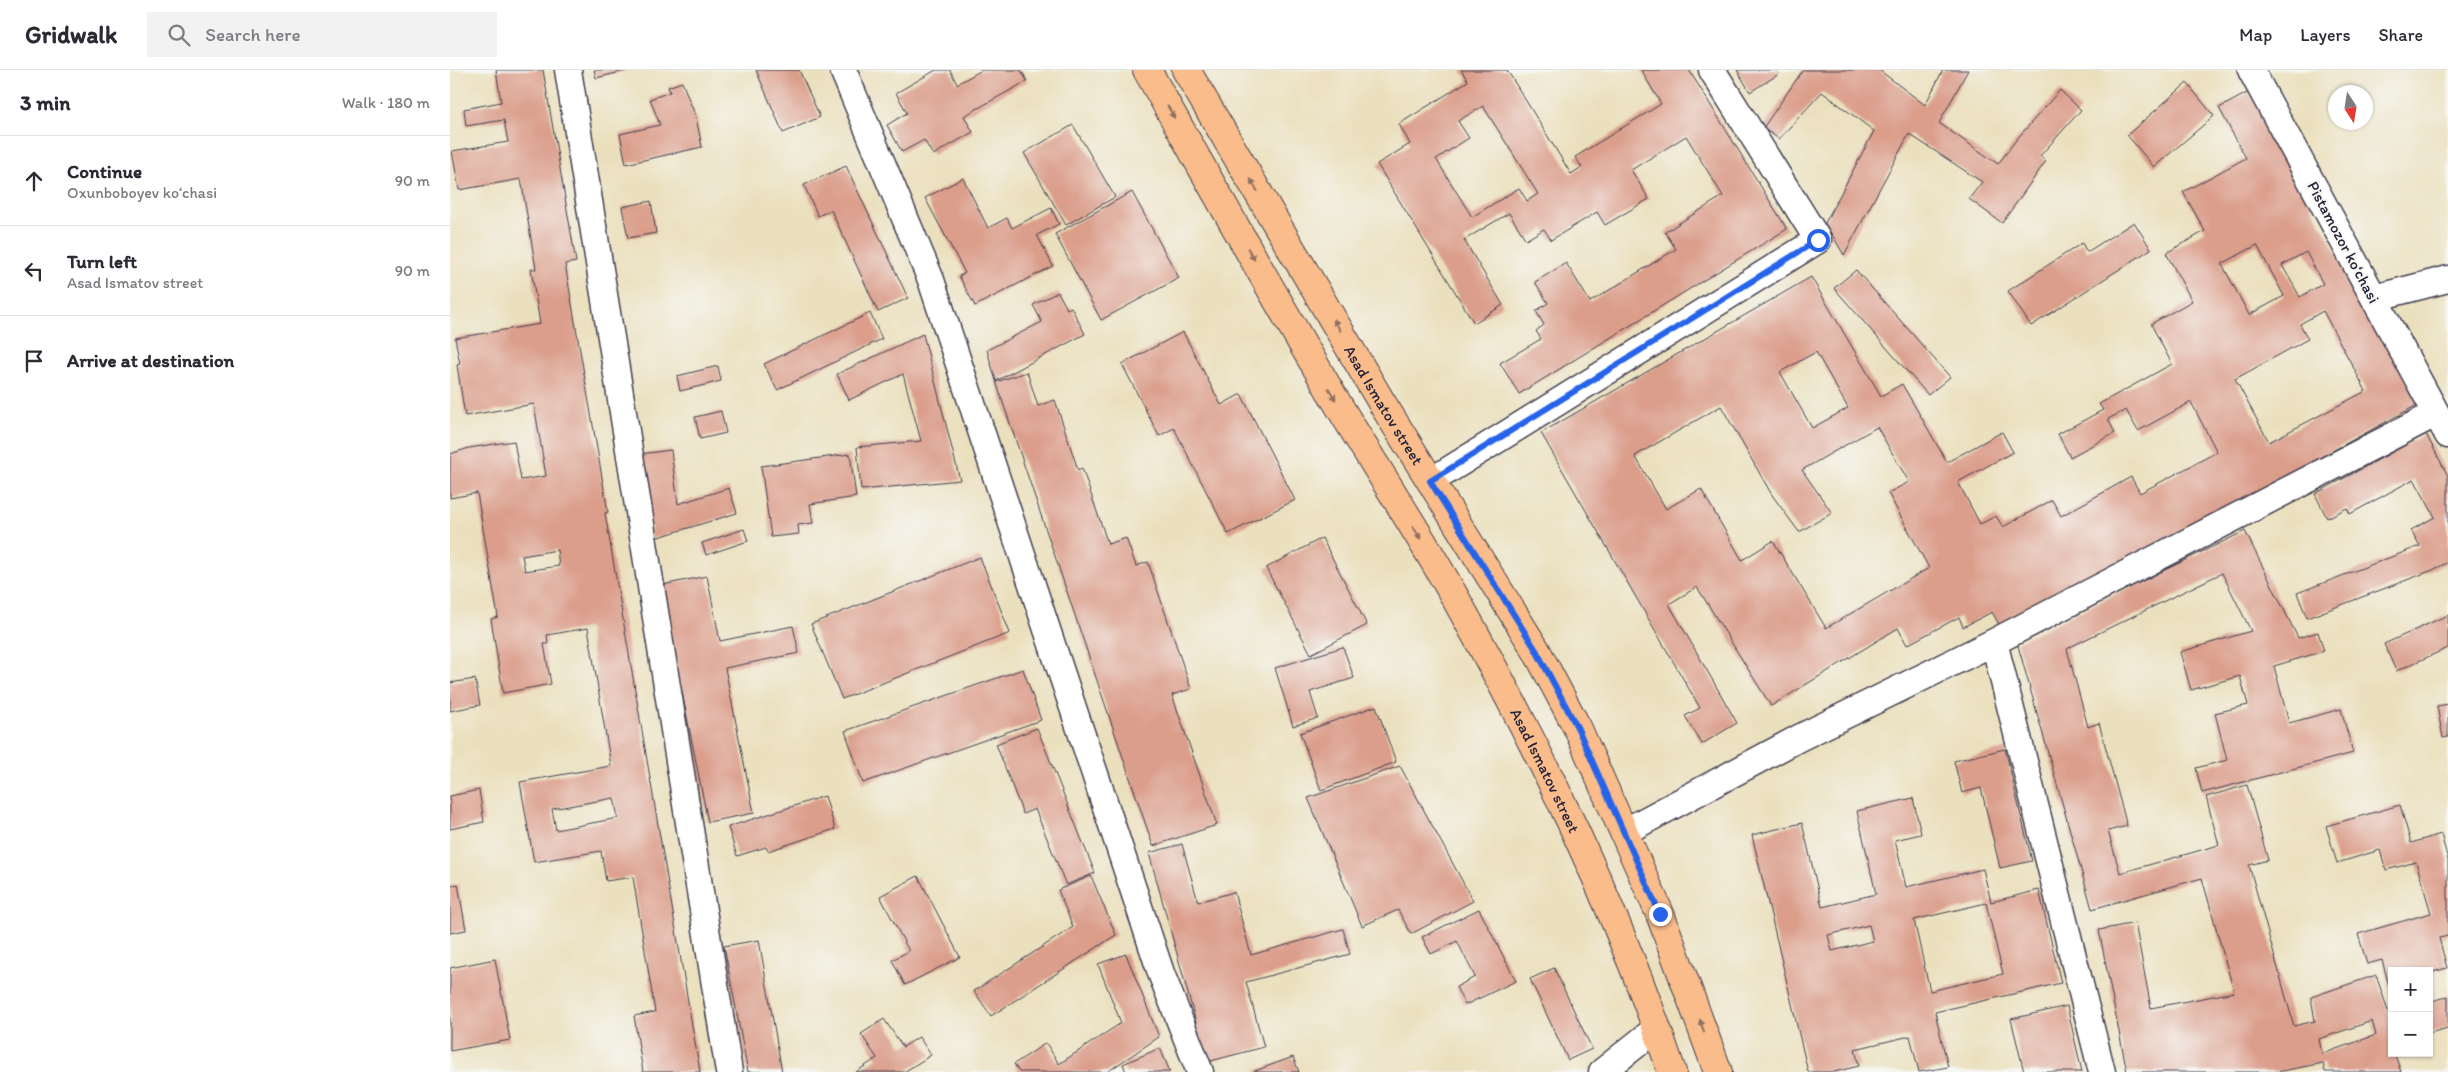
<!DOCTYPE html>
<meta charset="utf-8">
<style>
body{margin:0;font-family:Itim,sans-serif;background:#f2f2f3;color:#2b2b33}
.controls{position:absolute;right:15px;bottom:15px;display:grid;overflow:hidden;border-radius:0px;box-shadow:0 1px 4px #0004}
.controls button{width:45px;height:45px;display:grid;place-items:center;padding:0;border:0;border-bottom:1px solid #e1e1e2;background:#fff;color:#2b2b33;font:25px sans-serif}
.compass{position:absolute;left:1878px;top:15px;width:45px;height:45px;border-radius:50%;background:#fff;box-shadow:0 1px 4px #0004;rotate:168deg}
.stop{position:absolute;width:15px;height:15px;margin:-11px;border:4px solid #2563eb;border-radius:50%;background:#fff}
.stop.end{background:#2563eb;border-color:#fff;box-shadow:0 1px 5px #0008}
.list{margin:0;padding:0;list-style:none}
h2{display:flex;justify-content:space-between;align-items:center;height:65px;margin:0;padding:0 20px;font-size:21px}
h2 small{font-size:16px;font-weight:400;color:#7c7c81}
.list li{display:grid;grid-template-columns:32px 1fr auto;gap:15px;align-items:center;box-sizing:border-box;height:90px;padding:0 20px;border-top:1px solid #e1e1e2}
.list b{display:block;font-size:19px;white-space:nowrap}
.list p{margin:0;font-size:16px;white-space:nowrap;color:#7c7c81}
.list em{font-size:16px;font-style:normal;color:#7c7c81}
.icon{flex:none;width:28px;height:28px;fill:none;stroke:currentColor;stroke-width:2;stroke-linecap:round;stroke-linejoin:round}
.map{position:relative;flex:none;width:1998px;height:1002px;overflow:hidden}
header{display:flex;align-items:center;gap:30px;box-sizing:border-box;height:70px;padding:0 25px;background:#fff;border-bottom:1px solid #e1e1e2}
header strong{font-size:24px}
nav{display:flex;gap:28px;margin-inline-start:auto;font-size:18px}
.search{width:350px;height:45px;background:#f2f2f3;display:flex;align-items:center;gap:12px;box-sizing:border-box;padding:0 18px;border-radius:0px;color:#7c7c81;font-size:19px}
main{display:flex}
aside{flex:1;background:#fff}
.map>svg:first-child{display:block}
.building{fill:#db9e8b;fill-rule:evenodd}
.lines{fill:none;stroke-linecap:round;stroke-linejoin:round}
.street-casing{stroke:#403e4f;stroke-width:29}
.primary-casing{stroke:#403e4f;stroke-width:30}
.street{stroke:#fff;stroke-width:26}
.primary{stroke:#f9bc8a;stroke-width:28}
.oneway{fill:#8e6f62}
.route{stroke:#2563eb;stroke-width:6}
.labels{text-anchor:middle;stroke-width:4;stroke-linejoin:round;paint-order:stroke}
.street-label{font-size:16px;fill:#22223b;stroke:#f6f6f2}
</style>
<header>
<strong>Gridwalk</strong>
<div class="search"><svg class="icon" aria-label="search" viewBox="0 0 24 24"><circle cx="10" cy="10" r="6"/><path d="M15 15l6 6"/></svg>Search here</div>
<nav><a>Map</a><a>Layers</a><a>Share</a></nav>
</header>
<main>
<aside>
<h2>3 min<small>Walk · 180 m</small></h2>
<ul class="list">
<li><svg class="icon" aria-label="ahead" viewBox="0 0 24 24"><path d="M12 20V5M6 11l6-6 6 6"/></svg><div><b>Continue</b><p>Oxunboboyev koʻchasi</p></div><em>90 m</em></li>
<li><svg class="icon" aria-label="left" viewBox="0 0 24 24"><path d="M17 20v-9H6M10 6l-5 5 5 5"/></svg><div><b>Turn left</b><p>Asad Ismatov street</p></div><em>90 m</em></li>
<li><svg class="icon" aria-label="arrive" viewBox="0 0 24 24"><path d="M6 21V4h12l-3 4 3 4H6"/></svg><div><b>Arrive at destination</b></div></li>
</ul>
</aside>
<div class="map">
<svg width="1998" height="1002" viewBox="0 0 1998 1002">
<rect width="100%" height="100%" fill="#f6f6f2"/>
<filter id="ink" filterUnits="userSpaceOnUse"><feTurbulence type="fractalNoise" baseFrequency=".02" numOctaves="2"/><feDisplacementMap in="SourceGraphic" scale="10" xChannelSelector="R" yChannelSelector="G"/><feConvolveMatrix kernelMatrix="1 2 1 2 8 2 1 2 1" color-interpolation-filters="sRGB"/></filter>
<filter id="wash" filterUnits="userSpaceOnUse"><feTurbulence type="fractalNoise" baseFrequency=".0096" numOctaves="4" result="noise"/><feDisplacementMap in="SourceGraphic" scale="20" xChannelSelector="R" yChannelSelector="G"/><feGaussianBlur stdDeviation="1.12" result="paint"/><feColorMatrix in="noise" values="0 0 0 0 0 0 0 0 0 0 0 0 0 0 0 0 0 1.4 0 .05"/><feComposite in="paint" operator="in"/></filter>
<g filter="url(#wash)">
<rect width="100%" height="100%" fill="#ebe0be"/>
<g id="blocks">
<path class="building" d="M 46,0 L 93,0 L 126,192 L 115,194 L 158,442 L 155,443 L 250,1002 L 193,1002 L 184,946 L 205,942 L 183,807 L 156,811 L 151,781 L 84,792 L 70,712 L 161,696 L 138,558 L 97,565 L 98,574 L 94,574 L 101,614 L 53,623 L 41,549 L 48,547 L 27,423 L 0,428 L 0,384 L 19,378 L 64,371 L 71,410 L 96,406 L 84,334 L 15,346 L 7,295 L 10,294 L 5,268 L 90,254 L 81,199 L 86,199 L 71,109 L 9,120 L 2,81 L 58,72 L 54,50 L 16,56 L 14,39 L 51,32 ZM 107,480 L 109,496 L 75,501 L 72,486 ZM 164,728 L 168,748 L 106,760 L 102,739 Z
M 144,0 L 175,0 L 175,1 L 146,8 Z
M 306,0 L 349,0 L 370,47 L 333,63 Z
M 486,0 L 500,0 L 507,14 L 532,0 L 571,0 L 577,11 L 514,46 L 523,62 L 483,85 L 474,70 L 452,82 L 437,55 L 457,43 L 446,23 Z
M 1011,0 L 1057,0 L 1121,104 L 1132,97 L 1125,87 L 1211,34 L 1191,0 L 1239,0 L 1337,159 L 1069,324 L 1050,293 L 1091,269 L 1086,261 L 1094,255 L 1086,241 L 1098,233 L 1085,212 L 1116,193 L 1140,232 L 1226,179 L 1215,162 L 1273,126 L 1236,66 L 1181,100 L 1199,129 L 1155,155 L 1147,142 L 1101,170 L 1094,159 L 1076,170 L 1059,143 L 1014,170 L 1053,235 L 1024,253 L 927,94 L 960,74 L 949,54 L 1018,11 ZM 1033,36 L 1088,124 L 1077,131 L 1069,118 L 1022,147 L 986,89 L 1019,68 L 1008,51 Z
M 1287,0 L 1327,0 L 1329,4 L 1300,22 Z
M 1353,0 L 1429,0 L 1475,35 L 1493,0 L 1518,0 L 1489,53 L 1548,94 L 1566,70 L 1610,20 L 1631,40 L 1590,86 L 1596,91 L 1552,153 L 1519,129 L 1532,112 L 1459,64 L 1394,185 L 1375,153 L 1424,61 L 1372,22 L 1329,69 L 1313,58 Z
M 232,12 L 246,47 L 252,77 L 176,94 L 170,64 L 210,55 L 200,29 L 220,22 L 218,17 Z
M 1737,13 L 1764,46 L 1704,97 L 1677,65 Z
M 1799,22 L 1969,334 L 1552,560 L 1542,542 L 1513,557 L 1509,547 L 1457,575 L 1448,558 L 1321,636 L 1247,517 L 1219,534 L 1287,653 L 1252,674 L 1235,646 L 1250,638 L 1091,363 L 1361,207 L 1431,326 L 1452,314 L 1497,392 L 1552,362 L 1563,382 L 1508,412 L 1530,454 L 1546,446 L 1553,457 L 1602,430 L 1611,446 L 1681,407 L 1690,423 L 1767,382 L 1741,332 L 1688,361 L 1676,340 L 1658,349 L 1665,363 L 1620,387 L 1608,364 L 1653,340 L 1649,334 L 1722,294 L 1701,254 L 1742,231 L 1716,183 L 1755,161 L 1733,122 L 1796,88 L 1769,38 ZM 1807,175 L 1834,226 L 1799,245 L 1772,194 ZM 1856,182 L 1873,214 L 1850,227 L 1832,195 ZM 1873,241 L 1916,321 L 1819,372 L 1785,309 L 1858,269 L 1850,254 ZM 1366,282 L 1398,338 L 1362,358 L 1330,302 ZM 1271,336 L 1322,425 L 1349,462 L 1382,443 L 1352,400 L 1427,357 L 1459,412 L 1438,423 L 1479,498 L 1376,558 L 1323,471 L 1292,490 L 1251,419 L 1216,439 L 1185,386 Z
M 623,55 L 665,127 L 616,155 L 574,83 Z
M 396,96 L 458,228 L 428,242 L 381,140 L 368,146 L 354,115 Z
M 513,108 L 538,158 L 557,148 L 562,158 L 601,138 L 609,154 L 587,165 L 603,196 L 525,236 L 509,206 L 515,203 L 475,128 Z
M 682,122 L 729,208 L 651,250 L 605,164 Z
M 201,131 L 206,163 L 178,168 L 172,137 Z
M 1684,152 L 1701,179 L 1581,256 L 1558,221 L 1632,173 L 1637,182 Z
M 1406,200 L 1500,307 L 1478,325 L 1384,218 Z
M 608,222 L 617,239 L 621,237 L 635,264 L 546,311 L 537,280 L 592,252 L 583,235 Z
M 420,243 L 432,269 L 327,320 L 314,294 Z
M 733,262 L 771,335 L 791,324 L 845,430 L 778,464 L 724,358 L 709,366 L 672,294 Z
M 473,264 L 510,410 L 411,420 L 407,377 L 471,371 L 453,304 L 399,330 L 387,304 Z
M 268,296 L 271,311 L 230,321 L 227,306 Z
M 577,302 L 588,336 L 605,330 L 628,400 L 632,398 L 658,474 L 676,468 L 686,496 L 698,492 L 741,619 L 722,625 L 767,755 L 703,776 L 546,312 Z
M 271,341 L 276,363 L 250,369 L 245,347 Z
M 1976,364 L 1998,406 L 1998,492 L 1983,500 L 1857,548 L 1847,523 L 1970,476 L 1961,460 L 1985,447 L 1964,409 L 1900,444 L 1897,438 L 1877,448 L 1865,424 Z
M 221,380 L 228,434 L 279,418 L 287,443 L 202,469 L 190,384 Z
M 400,384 L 406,427 L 360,434 L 363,453 L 348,455 L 349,464 L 321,467 L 311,396 Z
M 294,459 L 298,471 L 256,485 L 252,473 Z
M 1795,461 L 1848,568 L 1868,562 L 1874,581 L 1824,596 L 1839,653 L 1891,639 L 1903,683 L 1752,723 L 1746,698 L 1777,690 L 1765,643 L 1798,635 L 1790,606 L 1741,620 L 1730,582 L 1801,561 L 1772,503 L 1622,576 L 1617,579 L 1638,657 L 1649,653 L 1677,756 L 1658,761 L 1670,803 L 1769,775 L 1756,727 L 1797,715 L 1818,790 L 1799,795 L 1844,956 L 1865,951 L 1861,927 L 1926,905 L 1942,953 L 1942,983 L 1949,983 L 1945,985 L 1951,1002 L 1875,1002 L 1873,993 L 1827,1002 L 1677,1002 L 1649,860 L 1685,853 L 1701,938 L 1784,922 L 1752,808 L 1642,839 L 1567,572 ZM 1922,951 L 1926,965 L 1872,984 L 1869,969 Z
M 872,468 L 917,555 L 861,584 L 816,498 Z
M 530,487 L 560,563 L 392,629 L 361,554 Z
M 257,506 L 270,571 L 343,556 L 349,583 L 275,598 L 304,743 L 258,752 L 230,612 L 226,613 L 207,516 Z
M 1998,545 L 1998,578 L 1946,601 L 1934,574 Z
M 893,577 L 904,608 L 860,622 L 868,648 L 843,656 L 825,598 Z
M 573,599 L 591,650 L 413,713 L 395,661 Z
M 25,609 L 30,635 L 0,641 L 0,613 Z
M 1998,634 L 1998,667 L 1993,668 L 1987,636 Z
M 926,636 L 946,692 L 871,720 L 850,663 Z
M 587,658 L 645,803 L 616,815 L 585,739 L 573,744 L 546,674 Z
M 1555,679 L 1582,791 L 1550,798 L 1531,718 L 1512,723 L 1504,691 Z
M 950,696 L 1023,831 L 961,864 L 948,840 L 912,856 L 858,728 Z
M 29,720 L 34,752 L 0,759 L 0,726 Z
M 375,726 L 385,759 L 318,781 L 316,777 L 287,786 L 278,757 Z
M 1463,728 L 1471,764 L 1445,770 L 1456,817 L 1533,799 L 1541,832 L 1589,820 L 1611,913 L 1485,942 L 1498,997 L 1469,1002 L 1460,966 L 1405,979 L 1409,996 L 1384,1002 L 1358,1002 L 1302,765 L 1352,753 L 1372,837 L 1426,824 L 1407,741 ZM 1536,833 L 1553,904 L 1480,921 L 1464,850 ZM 1419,855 L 1423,871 L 1382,881 L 1378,865 Z
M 1950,735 L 1961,773 L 1991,764 L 1998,790 L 1998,866 L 1989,868 L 1997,898 L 1979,903 L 1979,901 L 1942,901 L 1941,923 L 1932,890 L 1917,894 L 1908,864 L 1981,843 L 1966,792 L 1936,800 L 1930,780 L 1887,793 L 1876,756 Z
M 732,774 L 748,832 L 784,822 L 801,885 L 893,859 L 900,884 L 796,912 L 814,977 L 757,992 L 699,783 Z
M 468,806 L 510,887 L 455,915 L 442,890 L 459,881 L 430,826 Z
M 641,806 L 666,865 L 541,946 L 524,921 L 623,857 L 608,820 Z
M 8,814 L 16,860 L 0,863 L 0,816 Z
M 1029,839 L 1066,911 L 1015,935 L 1006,917 L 1025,907 L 1007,871 L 981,884 L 972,867 Z
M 309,870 L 332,1002 L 298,1002 L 274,876 Z
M 676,884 L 709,967 L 657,1002 L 569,1002 L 564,994 L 596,973 L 609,994 L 671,953 L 648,894 Z
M 45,889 L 60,970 L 0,981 L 0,898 Z
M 1104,898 L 1142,979 L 1118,990 L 1080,909 Z
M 1998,926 L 1998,958 L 1979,963 L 1979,932 Z
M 1617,936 L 1632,1002 L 1574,1002 L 1561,949 Z
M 434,949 L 453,977 L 469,967 L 481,985 L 454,1002 L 406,1002 L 427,988 L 411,964 Z
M 710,978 L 720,1002 L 676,1002 L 673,994 Z
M 843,987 L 849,1002 L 802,1002 Z"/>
</g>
</g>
<g filter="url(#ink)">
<use href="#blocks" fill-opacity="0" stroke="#403e4f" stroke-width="1"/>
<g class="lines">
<defs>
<path id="street" d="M 118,0 L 279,1002
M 393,0 L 481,210 L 711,903 L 750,1002
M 1801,0 L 1998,365
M 1924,228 L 1998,209
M 981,411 L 1368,170 L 1262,0
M 1544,572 L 1652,1002
M 1174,762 L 1349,668 L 1544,572 L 1985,344
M 1152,1002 L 1207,958"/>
<g id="primary">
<path id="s1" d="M 697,0 C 754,101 810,202 869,302 C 913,379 964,453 1007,531 C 1091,682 1167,838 1222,1002"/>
<path id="s2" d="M 736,0 L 932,333 L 1086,580 L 1128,659 L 1210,844 L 1268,1002"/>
</g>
</defs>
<use href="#street" class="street-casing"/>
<use href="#primary" class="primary-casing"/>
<use href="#street" class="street"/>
<use href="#primary" class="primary"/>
</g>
<defs><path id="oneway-solid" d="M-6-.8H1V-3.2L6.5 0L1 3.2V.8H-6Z" transform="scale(1.25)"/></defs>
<g class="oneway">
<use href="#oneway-solid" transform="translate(721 42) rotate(60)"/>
<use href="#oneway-solid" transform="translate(804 115) rotate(-120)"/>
<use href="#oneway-solid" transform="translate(801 184) rotate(60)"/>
<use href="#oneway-solid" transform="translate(887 255) rotate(-120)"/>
<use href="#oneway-solid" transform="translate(882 324) rotate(59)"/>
<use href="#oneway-solid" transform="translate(967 463) rotate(59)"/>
<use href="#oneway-solid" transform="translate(1252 956) rotate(-109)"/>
</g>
</g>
<g class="lines" filter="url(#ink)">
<path class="route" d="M 1210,844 L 1128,659 L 1086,580 L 980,411 L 1368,170"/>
</g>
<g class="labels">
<g class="street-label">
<text transform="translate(1894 172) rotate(62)" y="6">Pistamozor koʻchasi</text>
<text dy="6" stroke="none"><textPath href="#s2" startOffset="389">Asad Ismatov street</textPath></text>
<text dy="6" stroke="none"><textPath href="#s1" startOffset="806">Asad Ismatov street</textPath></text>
</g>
</g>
</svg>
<div class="controls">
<button>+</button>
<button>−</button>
</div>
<svg class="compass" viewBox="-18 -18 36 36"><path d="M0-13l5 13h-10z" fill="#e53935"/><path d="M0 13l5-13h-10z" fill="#7c7c81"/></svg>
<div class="stop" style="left:1368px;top:170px"></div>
<div class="stop end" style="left:1210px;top:844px"></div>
</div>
</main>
